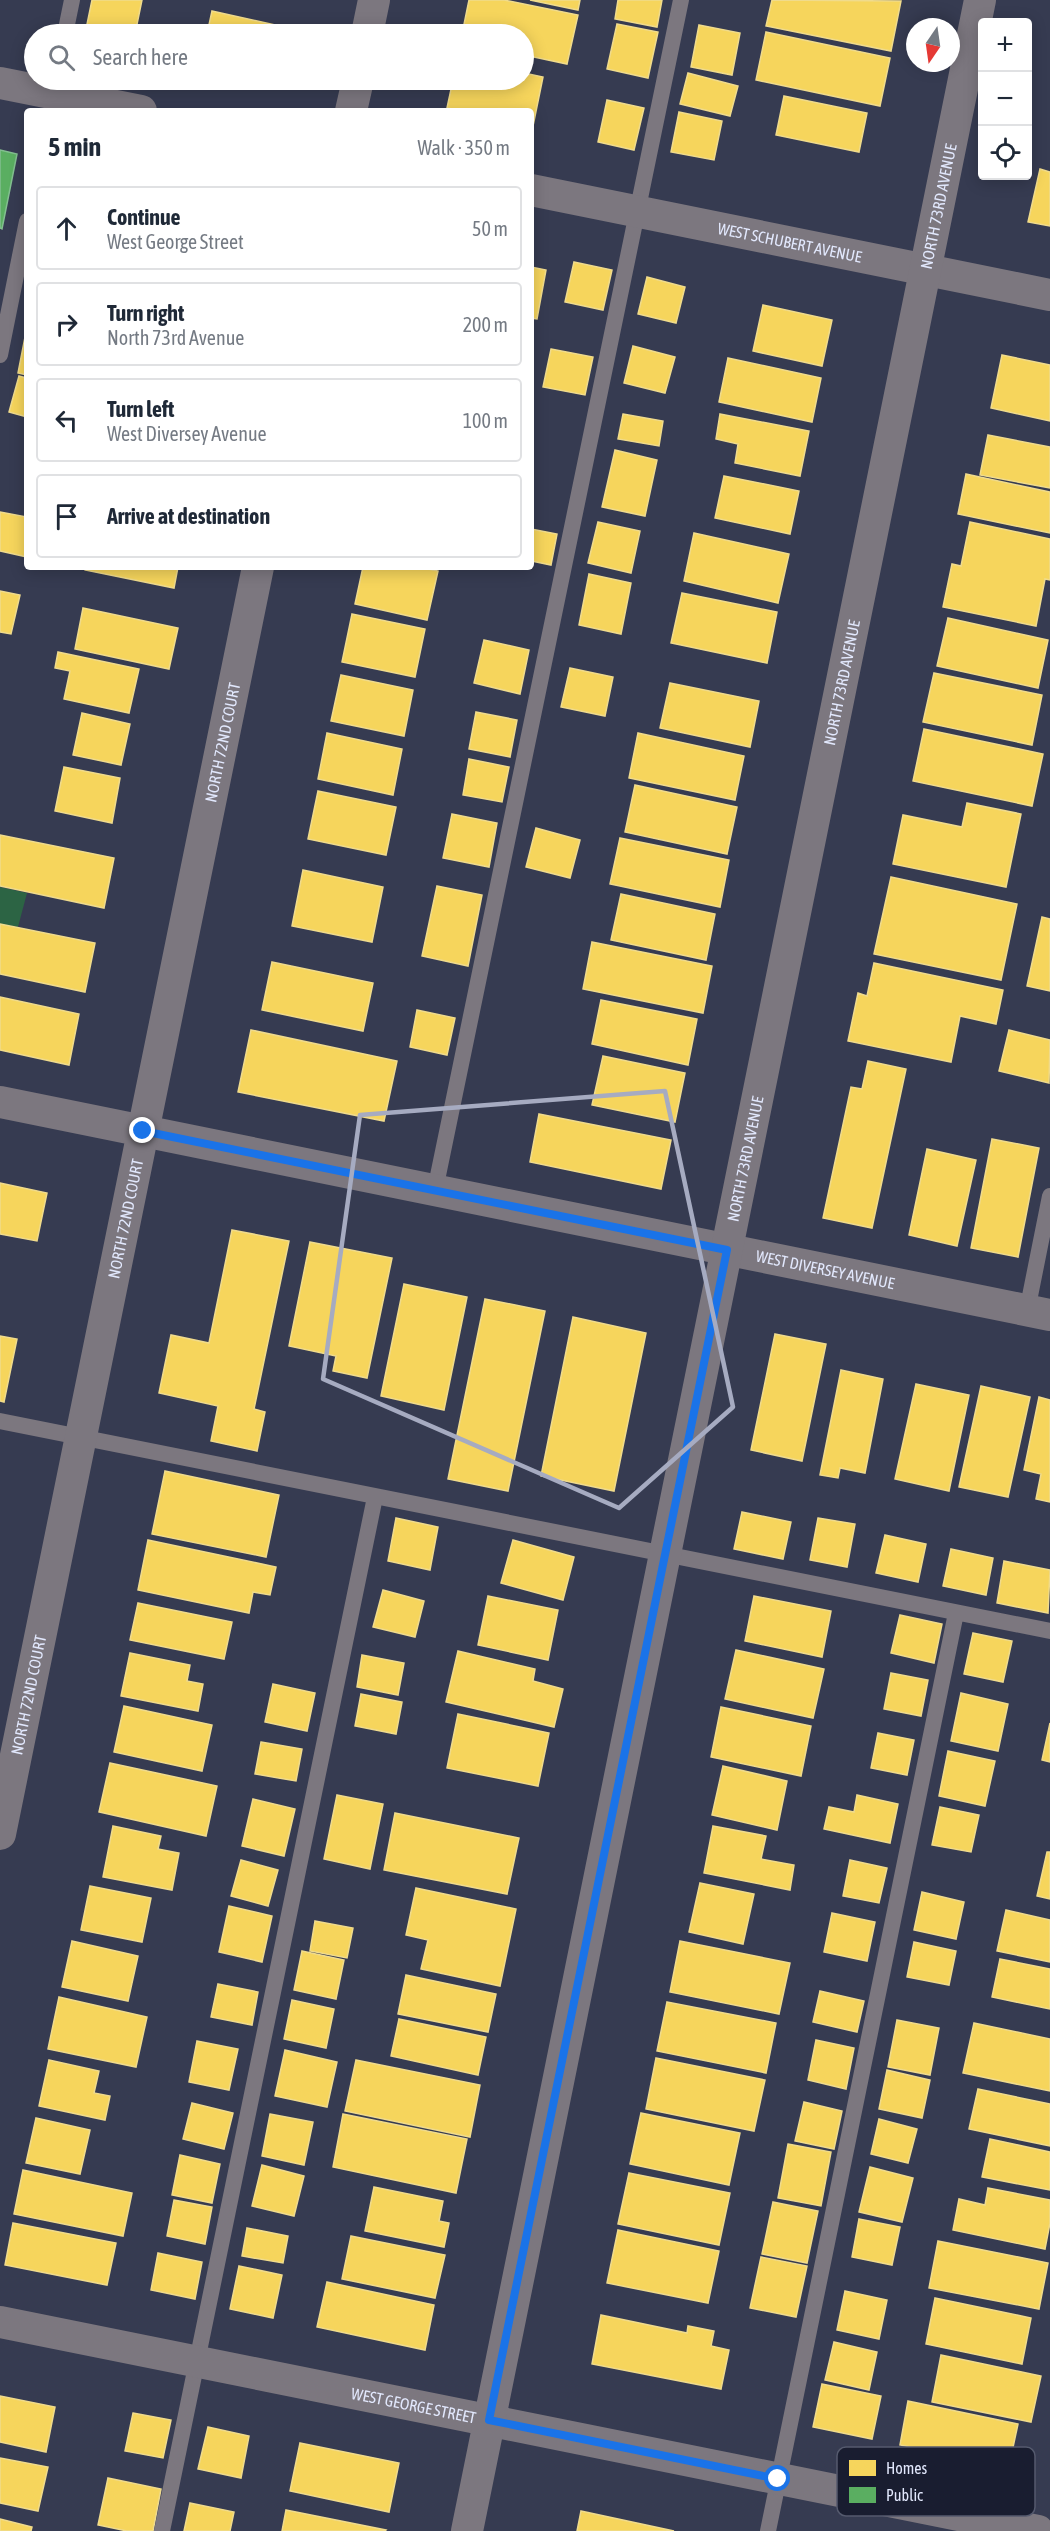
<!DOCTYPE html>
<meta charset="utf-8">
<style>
body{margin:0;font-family:"Asap Condensed",sans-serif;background:#f2f2f3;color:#1f2937}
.controls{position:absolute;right:18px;top:18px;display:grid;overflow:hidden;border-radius:6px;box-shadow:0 3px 15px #0003}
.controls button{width:54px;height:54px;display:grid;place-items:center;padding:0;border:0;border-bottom:2px solid #e0e1e3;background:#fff;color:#1f2937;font:30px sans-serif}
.compass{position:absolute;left:906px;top:18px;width:54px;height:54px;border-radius:50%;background:#fff;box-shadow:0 3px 15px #0003;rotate:193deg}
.stop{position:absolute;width:18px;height:18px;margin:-14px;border:4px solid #1a73e8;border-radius:50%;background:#fff}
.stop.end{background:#1a73e8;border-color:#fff;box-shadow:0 2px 6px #0008}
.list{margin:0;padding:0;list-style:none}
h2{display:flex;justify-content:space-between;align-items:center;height:78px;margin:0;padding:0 24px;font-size:26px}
h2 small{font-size:20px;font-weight:400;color:#747a83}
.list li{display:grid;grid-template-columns:39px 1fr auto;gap:18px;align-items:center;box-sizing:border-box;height:84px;margin:0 12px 12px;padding:0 12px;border:2px solid #e0e1e3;border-radius:6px}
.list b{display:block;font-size:22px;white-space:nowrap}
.list p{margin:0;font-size:20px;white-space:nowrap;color:#747a83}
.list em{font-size:20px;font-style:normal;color:#747a83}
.icon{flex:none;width:33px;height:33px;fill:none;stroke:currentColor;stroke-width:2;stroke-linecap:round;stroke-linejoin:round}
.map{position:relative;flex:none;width:1050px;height:2531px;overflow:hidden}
.search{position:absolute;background:#fff;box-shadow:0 3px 15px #0003;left:24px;top:24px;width:510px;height:66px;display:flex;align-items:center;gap:15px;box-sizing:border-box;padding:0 21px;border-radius:33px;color:#747a83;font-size:22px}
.panel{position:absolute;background:#fff;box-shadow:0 3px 15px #0003;left:24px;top:108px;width:510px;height:462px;border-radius:6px}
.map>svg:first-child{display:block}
.green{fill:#2c6444}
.homes{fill:#f6d55c;stroke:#f0db8c;stroke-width:1.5}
.public{fill:#5aae61;stroke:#83bf90;stroke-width:1.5}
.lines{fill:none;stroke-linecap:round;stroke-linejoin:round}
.lane{stroke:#7c777f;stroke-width:16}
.street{stroke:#7c777f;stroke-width:32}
.route{stroke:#1a73e8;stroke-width:8}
.marked{fill:none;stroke:#a6abc1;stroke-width:4.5;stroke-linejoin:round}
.labels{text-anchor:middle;stroke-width:6;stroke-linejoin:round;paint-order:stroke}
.street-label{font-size:16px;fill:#e2e8fd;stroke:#191d30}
.key{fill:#191d30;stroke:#555a6e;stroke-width:1.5}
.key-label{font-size:16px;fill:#e2e8fd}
</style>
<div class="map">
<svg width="1050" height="2531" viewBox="0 0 1050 2531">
<rect width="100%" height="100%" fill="#363b51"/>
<path class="green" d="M 0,887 L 27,893 L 18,927 L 0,924 Z"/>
<path class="homes" d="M 92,0 L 142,0 L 135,34 L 85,34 Z
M 469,0 L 504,0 L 578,15 L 567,64 L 524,55 L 524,34 L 462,34 Z
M 530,0 L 580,0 L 578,10 Z
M 618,0 L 662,0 L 657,27 L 615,19 Z
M 772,0 L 901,1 L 891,51 L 766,26 Z
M 212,11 L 289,28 L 288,34 L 207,34 Z
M 617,24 L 658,32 L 648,78 L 607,69 Z
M 699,25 L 740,33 L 732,75 L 691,67 Z
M 766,32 L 890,58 L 880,106 L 756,80 Z
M 524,73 L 543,77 L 533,126 L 531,111 L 464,111 L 447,108 L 453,80 L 524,80 Z
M 688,73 L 738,86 L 730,116 L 680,104 Z
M 784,96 L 867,113 L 859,152 L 776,135 Z
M 607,100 L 644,108 L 634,150 L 598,142 Z
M 679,112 L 722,121 L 714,160 L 671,152 Z
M 1040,169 L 1050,172 L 1050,226 L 1028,222 Z
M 574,262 L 612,270 L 603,310 L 565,302 Z
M 531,267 L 546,270 L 537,319 L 531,318 Z
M 647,277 L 685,287 L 676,323 L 638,314 Z
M 763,305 L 832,320 L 822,366 L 753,351 Z
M 27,327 L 27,375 L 18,373 Z
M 633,346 L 675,357 L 665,393 L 624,383 Z
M 551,349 L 593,357 L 585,395 L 543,387 Z
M 1002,355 L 1050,365 L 1050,421 L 991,408 Z
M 728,358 L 821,378 L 812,422 L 719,402 Z
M 19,376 L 27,378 L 27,417 L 9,412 Z
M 623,414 L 663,421 L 659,446 L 618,439 Z
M 720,414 L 809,431 L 800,476 L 735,463 L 738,444 L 716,439 Z
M 988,435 L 1050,447 L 1050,488 L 980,475 Z
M 615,450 L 657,460 L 645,516 L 602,507 Z
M 966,474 L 1050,492 L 1050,533 L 958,514 Z
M 724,476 L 799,491 L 790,534 L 715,518 Z
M 0,512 L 27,517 L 27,557 L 0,551 Z
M 598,522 L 640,531 L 631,573 L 588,563 Z
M 970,522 L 1050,539 L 1050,580 L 1045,579 L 1036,626 L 943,607 L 952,564 L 961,566 Z
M 531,529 L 557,534 L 551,565 L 531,561 Z
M 694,533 L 789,554 L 778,603 L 684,581 Z
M 85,567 L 178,567 L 174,588 L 85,570 Z
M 363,567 L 418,567 L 438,571 L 427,620 L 355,604 Z
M 589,574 L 631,583 L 621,634 L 579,625 Z
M 0,591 L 20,595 L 11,634 L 0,632 Z
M 682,593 L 777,612 L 767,663 L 671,643 Z
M 83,608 L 178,628 L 169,669 L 75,649 Z
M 352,614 L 425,629 L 415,677 L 342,662 Z
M 948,618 L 1048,640 L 1038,688 L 937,666 Z
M 484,640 L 529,650 L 520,694 L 474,683 Z
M 58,652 L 139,669 L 129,713 L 64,699 L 70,671 L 55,668 Z
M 570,668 L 613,677 L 605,716 L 561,707 Z
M 934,673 L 1042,695 L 1032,745 L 923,722 Z
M 341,675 L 413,690 L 404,736 L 331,721 Z
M 670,683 L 759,701 L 750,747 L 660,728 Z
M 476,712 L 517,720 L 510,757 L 469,749 Z
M 82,713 L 130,724 L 121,765 L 73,755 Z
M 924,729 L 1043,754 L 1032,806 L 913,781 Z
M 327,733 L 402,749 L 393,795 L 318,779 Z
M 638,733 L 744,756 L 735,800 L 629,778 Z
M 469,759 L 509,767 L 502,802 L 463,795 Z
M 64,767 L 120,778 L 112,823 L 55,811 Z
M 635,785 L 737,807 L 727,854 L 625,832 Z
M 318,791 L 396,807 L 386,855 L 308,839 Z
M 967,803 L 1021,814 L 1006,887 L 893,864 L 903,815 L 962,827 Z
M 452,814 L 497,823 L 489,867 L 443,858 Z
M 536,828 L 580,840 L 570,878 L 526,867 Z
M 0,835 L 114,858 L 104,908 L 0,886 Z
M 620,838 L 729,860 L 720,907 L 610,884 Z
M 303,870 L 383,887 L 372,942 L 292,926 Z
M 891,877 L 1017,904 L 1001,980 L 874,954 Z
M 437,886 L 482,895 L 468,966 L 422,956 Z
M 621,894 L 715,914 L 706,960 L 611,940 Z
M 1042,917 L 1050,919 L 1050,991 L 1027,986 Z
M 0,924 L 95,943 L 85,992 L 0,974 Z
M 592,942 L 712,966 L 703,1013 L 583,989 Z
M 272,962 L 373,983 L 363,1031 L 262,1010 Z
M 874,963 L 1003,990 L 996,1024 L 960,1016 L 951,1062 L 848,1041 L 858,993 L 867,996 Z
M 0,997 L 79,1014 L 69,1065 L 0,1050 Z
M 601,1000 L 697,1019 L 688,1065 L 592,1044 Z
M 417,1010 L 455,1018 L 447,1055 L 410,1047 Z
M 251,1030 L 397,1061 L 384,1121 L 238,1092 Z
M 1009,1030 L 1050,1040 L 1049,1083 L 999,1071 Z
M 603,1056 L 685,1073 L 675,1122 L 592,1105 Z
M 868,1061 L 906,1069 L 872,1228 L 823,1218 L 851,1087 L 862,1089 Z
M 539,1114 L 671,1140 L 661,1189 L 530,1162 Z
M 992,1139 L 1039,1148 L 1018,1257 L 971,1248 Z
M 927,1149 L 976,1160 L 957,1246 L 909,1235 Z
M 0,1183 L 47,1193 L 37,1241 L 0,1234 Z
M 232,1230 L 289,1241 L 254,1409 L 265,1412 L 257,1451 L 211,1441 L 218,1406 L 159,1393 L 171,1335 L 209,1343 Z
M 310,1242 L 392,1258 L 367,1378 L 333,1371 L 336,1356 L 289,1346 Z
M 404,1284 L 467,1297 L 444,1410 L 381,1396 Z
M 485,1299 L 545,1311 L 508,1491 L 448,1479 Z
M 573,1317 L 646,1333 L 614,1491 L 541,1476 Z
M 775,1334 L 826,1344 L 802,1461 L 751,1450 Z
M 0,1336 L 17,1339 L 4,1402 L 0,1401 Z
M 841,1370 L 883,1379 L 865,1473 L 840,1468 L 838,1478 L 820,1475 Z
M 916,1384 L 969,1395 L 949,1491 L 895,1479 Z
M 981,1386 L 1030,1397 L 1008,1497 L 959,1487 Z
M 1039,1397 L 1050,1400 L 1050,1502 L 1036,1499 L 1041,1474 L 1024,1470 Z
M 165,1471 L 279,1495 L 266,1557 L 152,1534 Z
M 742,1512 L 791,1522 L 783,1559 L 734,1549 Z
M 396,1518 L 438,1527 L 430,1570 L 388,1561 Z
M 818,1518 L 855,1524 L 847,1567 L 810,1560 Z
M 885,1535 L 926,1544 L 918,1582 L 876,1573 Z
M 148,1540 L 276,1567 L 270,1595 L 253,1592 L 249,1613 L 138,1590 Z
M 513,1540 L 574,1557 L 563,1600 L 501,1583 Z
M 951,1549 L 993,1558 L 986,1595 L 943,1586 Z
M 1004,1561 L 1050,1570 L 1048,1613 L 997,1603 Z
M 383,1590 L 424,1601 L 415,1637 L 373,1627 Z
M 488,1596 L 558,1610 L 548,1660 L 478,1645 Z
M 754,1596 L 831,1611 L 822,1657 L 745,1641 Z
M 138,1603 L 232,1622 L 224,1659 L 130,1640 Z
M 900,1615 L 942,1624 L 934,1663 L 891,1653 Z
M 973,1633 L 1012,1641 L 1003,1682 L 964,1674 Z
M 736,1650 L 824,1669 L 813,1718 L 725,1699 Z
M 458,1651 L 535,1669 L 533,1681 L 563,1689 L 554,1727 L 446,1702 Z
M 130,1653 L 190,1665 L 187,1681 L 203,1684 L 198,1711 L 121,1696 Z
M 362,1655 L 404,1663 L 398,1695 L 357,1687 Z
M 891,1673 L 928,1680 L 921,1716 L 884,1709 Z
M 273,1684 L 315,1693 L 307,1731 L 265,1722 Z
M 961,1693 L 1008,1704 L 998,1751 L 951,1741 Z
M 361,1694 L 402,1702 L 396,1734 L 355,1726 Z
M 124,1706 L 212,1725 L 202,1771 L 114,1752 Z
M 721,1707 L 811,1726 L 801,1776 L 711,1757 Z
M 458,1714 L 549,1733 L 538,1786 L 447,1768 Z
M 1050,1723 L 1050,1762 L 1042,1760 Z
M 878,1733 L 914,1740 L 907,1775 L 871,1768 Z
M 261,1742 L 302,1749 L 296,1781 L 255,1774 Z
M 948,1751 L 995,1761 L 985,1806 L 939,1796 Z
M 110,1763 L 217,1786 L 206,1836 L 99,1812 Z
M 723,1766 L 787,1781 L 777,1830 L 712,1815 Z
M 337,1795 L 383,1804 L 370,1869 L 324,1859 Z
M 857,1795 L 898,1804 L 890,1843 L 824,1829 L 829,1807 L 854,1812 Z
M 253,1799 L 295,1809 L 284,1856 L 242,1846 Z
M 940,1807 L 979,1815 L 971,1852 L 932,1845 Z
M 395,1813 L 519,1838 L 507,1894 L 384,1870 Z
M 113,1826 L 161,1836 L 158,1849 L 179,1853 L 172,1890 L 103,1877 Z
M 713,1826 L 766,1836 L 761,1859 L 794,1865 L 790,1890 L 704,1873 Z
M 1047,1852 L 1050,1852 L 1050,1899 L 1037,1896 Z
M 241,1860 L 278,1870 L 268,1906 L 231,1896 Z
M 850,1860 L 887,1868 L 879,1903 L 843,1896 Z
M 700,1883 L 754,1894 L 743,1944 L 689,1932 Z
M 90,1886 L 151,1898 L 142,1942 L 81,1930 Z
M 416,1888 L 516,1909 L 500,1986 L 421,1969 L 428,1940 L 406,1935 Z
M 922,1892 L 964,1902 L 956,1939 L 914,1930 Z
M 229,1906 L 272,1916 L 262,1962 L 219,1952 Z
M 1006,1910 L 1050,1920 L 1050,1962 L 997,1951 Z
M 832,1913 L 875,1922 L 867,1961 L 824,1952 Z
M 315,1921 L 353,1928 L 347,1958 L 310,1951 Z
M 72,1941 L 138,1956 L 128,2001 L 62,1987 Z
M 680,1941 L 790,1963 L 779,2014 L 670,1992 Z
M 914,1942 L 956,1951 L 949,1985 L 907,1977 Z
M 302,1951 L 344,1960 L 336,1999 L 294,1990 Z
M 1000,1959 L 1050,1969 L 1050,2009 L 992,1997 Z
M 406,1975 L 496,1994 L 488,2032 L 398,2014 Z
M 218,1984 L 258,1992 L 252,2025 L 211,2017 Z
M 820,1991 L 864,2001 L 857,2032 L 813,2022 Z
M 59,1997 L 147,2017 L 136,2067 L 48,2049 Z
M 292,2000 L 334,2009 L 326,2048 L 284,2039 Z
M 667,2002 L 776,2023 L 766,2073 L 657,2051 Z
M 399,2019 L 486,2037 L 478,2075 L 391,2056 Z
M 897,2020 L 939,2028 L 930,2075 L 888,2067 Z
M 974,2023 L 1050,2039 L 1050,2091 L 963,2073 Z
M 816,2040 L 854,2048 L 846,2089 L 808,2080 Z
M 197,2041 L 238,2049 L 229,2090 L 189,2082 Z
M 285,2050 L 337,2062 L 327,2107 L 275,2096 Z
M 656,2058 L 765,2080 L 754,2131 L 646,2109 Z
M 49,2060 L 99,2071 L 94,2093 L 110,2096 L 105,2120 L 39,2106 Z
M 356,2060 L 480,2085 L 470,2137 L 345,2111 Z
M 887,2070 L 930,2080 L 922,2118 L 879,2109 Z
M 978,2089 L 1050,2104 L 1050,2146 L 969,2129 Z
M 804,2102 L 842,2111 L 834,2149 L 795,2141 Z
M 192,2103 L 233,2113 L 224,2149 L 183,2139 Z
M 641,2113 L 740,2133 L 729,2185 L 630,2164 Z
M 270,2114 L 313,2122 L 304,2165 L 262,2156 Z
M 343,2114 L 467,2139 L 456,2193 L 333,2167 Z
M 36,2118 L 90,2130 L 80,2174 L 26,2163 Z
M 879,2119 L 917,2129 L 908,2163 L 871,2154 Z
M 990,2139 L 1050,2152 L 1050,2190 L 982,2177 Z
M 788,2144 L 831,2152 L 821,2206 L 778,2198 Z
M 180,2155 L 220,2164 L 212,2203 L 172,2195 Z
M 262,2165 L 304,2176 L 294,2216 L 252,2206 Z
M 870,2167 L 913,2178 L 902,2222 L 859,2212 Z
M 23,2170 L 132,2193 L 123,2236 L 14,2214 Z
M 629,2173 L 730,2193 L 719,2245 L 618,2224 Z
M 374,2187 L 443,2201 L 439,2221 L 449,2223 L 444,2247 L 365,2231 Z
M 988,2188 L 1050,2200 L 1050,2223 L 1045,2249 L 953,2230 L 959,2199 L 985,2205 Z
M 174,2200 L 212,2207 L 205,2244 L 167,2236 Z
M 773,2202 L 818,2211 L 807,2263 L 762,2254 Z
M 859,2219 L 900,2227 L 892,2265 L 852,2257 Z
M 13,2223 L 116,2243 L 107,2285 L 5,2265 Z
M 247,2228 L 288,2236 L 283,2263 L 242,2256 Z
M 618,2230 L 719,2251 L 708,2303 L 607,2283 Z
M 351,2236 L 445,2255 L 435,2298 L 342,2279 Z
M 938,2241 L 1048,2263 L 1039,2309 L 929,2288 Z
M 158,2253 L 202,2262 L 195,2299 L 151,2290 Z
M 761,2257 L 807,2266 L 796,2317 L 750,2308 Z
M 239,2266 L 282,2275 L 273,2318 L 230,2309 Z
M 327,2282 L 434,2305 L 425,2350 L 317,2327 Z
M 845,2291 L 887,2300 L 879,2339 L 837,2330 Z
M 935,2298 L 1031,2318 L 1022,2364 L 926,2344 Z
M 601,2315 L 687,2333 L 688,2326 L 714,2331 L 711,2346 L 729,2350 L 721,2389 L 592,2364 Z
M 834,2342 L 877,2352 L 869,2390 L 825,2380 Z
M 941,2355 L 1041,2376 L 1031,2422 L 932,2402 Z
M 822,2384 L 881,2396 L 872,2439 L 813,2427 Z
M 0,2396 L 55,2407 L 46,2452 L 0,2442 Z
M 908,2401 L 1018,2424 L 1009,2466 L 900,2445 Z
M 133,2413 L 171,2420 L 163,2458 L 125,2451 Z
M 208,2427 L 249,2436 L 241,2478 L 198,2469 Z
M 300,2443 L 399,2463 L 389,2512 L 290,2491 Z
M 0,2458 L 48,2467 L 38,2511 L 0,2503 Z
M 108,2478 L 161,2489 L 153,2531 L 127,2531 L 98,2525 Z
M 190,2503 L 234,2512 L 230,2531 L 184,2531 Z
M 286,2510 L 386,2530 L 385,2531 L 282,2531 Z
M 581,2511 L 674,2531 L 577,2531 Z
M 0,2519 L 32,2527 L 31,2531 L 0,2531 Z"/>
<path class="public" d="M 0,150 L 17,154 L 2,229 L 0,228 Z"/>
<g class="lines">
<path class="lane" d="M 65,34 L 72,0
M 0,355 L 27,221
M 435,1190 L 681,0
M 1027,1311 L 1050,1196
M 0,1421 L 1050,1631
M 162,2531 L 375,1497
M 768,2531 L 956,1613"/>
<g class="street">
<path d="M 367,34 L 374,0"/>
<path d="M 0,83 L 141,111"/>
<path d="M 351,111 L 358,80"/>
<path id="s1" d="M 531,190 L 1050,295"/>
<path id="s2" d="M 0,1102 L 1050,1315"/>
<path id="s3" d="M 0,1834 L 258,567"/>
<path id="s4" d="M 0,2322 L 1038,2531"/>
<path id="s5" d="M 467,2531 L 980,0"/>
</g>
</g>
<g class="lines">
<path class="route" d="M 143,1131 L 727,1250 L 489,2420 L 778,2479"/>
</g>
<path class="marked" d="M 665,1091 L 733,1407 L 619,1508 L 323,1379 L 360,1115 Z"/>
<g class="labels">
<g class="street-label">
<text dy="6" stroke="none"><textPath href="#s5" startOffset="2372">NORTH 73RD AVENUE</textPath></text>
<text dy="6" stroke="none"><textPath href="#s1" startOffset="264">WEST SCHUBERT AVENUE</textPath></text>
<text dy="6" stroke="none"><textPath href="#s5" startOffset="1886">NORTH 73RD AVENUE</textPath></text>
<text dy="6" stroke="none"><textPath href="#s3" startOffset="1114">NORTH 72ND COURT</textPath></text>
<text dy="6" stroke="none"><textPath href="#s5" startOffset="1400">NORTH 73RD AVENUE</textPath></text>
<text dy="6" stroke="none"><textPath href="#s3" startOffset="628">NORTH 72ND COURT</textPath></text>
<text dy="6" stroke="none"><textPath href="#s2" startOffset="842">WEST DIVERSEY AVENUE</textPath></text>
<text dy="6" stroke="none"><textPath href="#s3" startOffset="142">NORTH 72ND COURT</textPath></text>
<text dy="6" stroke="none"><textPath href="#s4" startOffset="422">WEST GEORGE STREET</textPath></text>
</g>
</g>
<rect x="837" y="2447" width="198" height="69" rx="9" class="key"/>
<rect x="849" y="2460" width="27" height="16" fill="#f6d55c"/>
<rect x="849" y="2487" width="27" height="16" fill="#5aae61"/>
<g class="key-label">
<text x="886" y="2474">Homes</text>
<text x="886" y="2501">Public</text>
</g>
</svg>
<div class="controls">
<button>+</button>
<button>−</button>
<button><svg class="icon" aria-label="locate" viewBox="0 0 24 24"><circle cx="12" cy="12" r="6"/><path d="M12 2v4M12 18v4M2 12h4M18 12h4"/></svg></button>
</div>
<svg class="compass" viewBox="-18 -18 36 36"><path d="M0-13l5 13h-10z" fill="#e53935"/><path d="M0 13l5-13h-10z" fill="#747a83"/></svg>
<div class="stop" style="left:778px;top:2479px"></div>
<div class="stop end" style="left:143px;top:1131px"></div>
<div class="search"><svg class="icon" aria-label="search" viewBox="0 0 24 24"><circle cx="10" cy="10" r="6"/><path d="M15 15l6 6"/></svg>Search here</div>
<section class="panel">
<h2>5 min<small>Walk · 350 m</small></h2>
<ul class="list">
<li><svg class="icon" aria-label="ahead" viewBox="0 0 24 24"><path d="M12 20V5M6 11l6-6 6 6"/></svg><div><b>Continue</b><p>West George Street</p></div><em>50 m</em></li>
<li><svg class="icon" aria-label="right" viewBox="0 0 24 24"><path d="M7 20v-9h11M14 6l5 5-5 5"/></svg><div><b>Turn right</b><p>North 73rd Avenue</p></div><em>200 m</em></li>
<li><svg class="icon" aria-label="left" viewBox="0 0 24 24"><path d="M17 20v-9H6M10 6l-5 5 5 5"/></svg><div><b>Turn left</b><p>West Diversey Avenue</p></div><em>100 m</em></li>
<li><svg class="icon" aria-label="arrive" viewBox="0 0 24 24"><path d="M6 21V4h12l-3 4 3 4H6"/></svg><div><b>Arrive at destination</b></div></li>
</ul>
</section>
</div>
